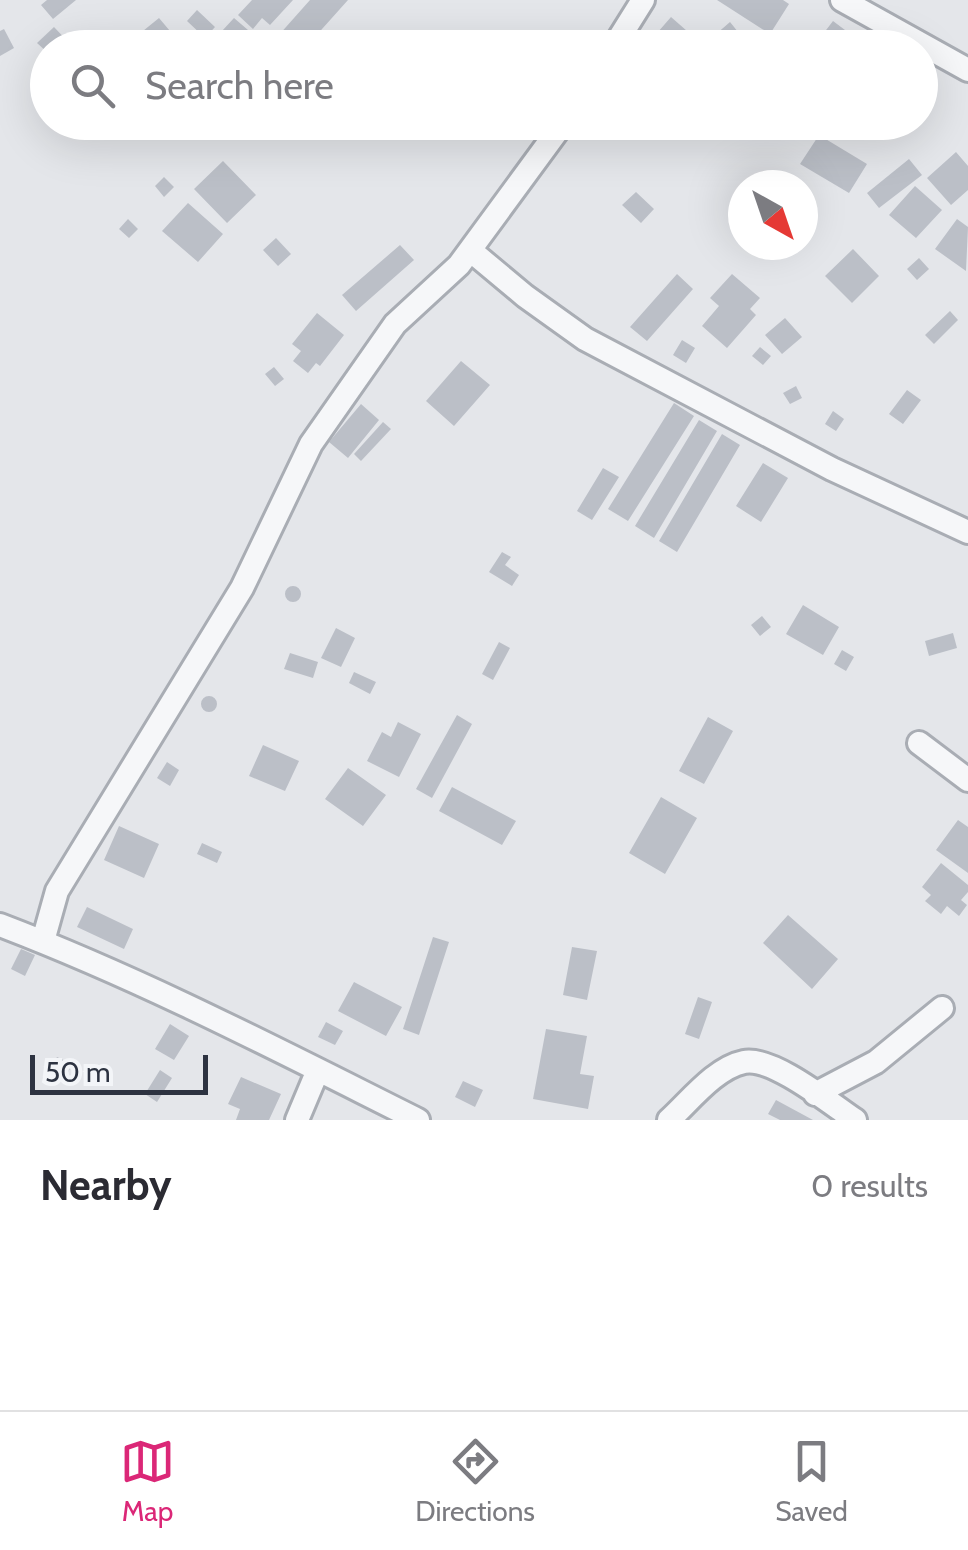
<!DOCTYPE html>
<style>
body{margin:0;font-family:Cabin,sans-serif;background:#f7f7f7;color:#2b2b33}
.compass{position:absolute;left:728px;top:170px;width:90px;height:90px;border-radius:50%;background:#fff;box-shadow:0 10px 40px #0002;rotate:140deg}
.scale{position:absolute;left:30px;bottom:25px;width:178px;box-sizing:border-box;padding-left:10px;border:5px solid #2d3341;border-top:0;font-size:28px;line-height:35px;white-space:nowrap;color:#2d3341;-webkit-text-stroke:8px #f3f5f8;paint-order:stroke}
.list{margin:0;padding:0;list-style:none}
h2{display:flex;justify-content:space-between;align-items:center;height:130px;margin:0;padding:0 40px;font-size:42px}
h2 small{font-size:32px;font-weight:400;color:#7c7c81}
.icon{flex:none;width:55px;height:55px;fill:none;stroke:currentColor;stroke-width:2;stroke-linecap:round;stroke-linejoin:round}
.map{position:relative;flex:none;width:968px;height:1120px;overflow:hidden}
.search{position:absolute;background:#fff;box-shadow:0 10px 40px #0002;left:30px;right:30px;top:30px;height:110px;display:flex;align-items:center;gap:25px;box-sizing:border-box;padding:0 35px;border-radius:55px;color:#7c7c81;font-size:38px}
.sheet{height:290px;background:#fff}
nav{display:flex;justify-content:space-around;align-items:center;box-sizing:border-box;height:140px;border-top:2px solid #e1e1e2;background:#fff;font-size:28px;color:#7c7c81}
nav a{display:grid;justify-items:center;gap:5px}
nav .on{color:#db2777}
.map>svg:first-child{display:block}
.building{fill:#bbbfc7}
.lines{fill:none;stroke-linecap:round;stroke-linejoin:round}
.minor-casing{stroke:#a9adb4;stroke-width:28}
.minor{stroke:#f6f7f9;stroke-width:22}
</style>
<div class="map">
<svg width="968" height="1120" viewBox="0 0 968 1120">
<rect width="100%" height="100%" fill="#e4e6ea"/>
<path class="building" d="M 47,0 L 76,0 L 53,19 L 41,5 Z
M 252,0 L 293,0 L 270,25 L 262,18 L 253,29 L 238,15 Z
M 310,0 L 348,0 L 305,48 L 272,48 L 270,45 Z
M 717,0 L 783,0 L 789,4 L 770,34 Z
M 197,10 L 215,27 L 205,38 L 187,21 Z
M 671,17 L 687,31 L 676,44 L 672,41 L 666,48 L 644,48 Z
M 159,18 L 170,31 L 149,48 L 122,48 Z
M 234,18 L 248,30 L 235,43 L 222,31 Z
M 833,21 L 845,30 L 832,47 L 820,38 Z
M 730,22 L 751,48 L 700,48 Z
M 54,27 L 74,48 L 48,48 L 48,53 L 37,43 Z
M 4,29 L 14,48 L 0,56 L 0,31 Z
M 220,34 L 234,48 L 206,48 Z
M 802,122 L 827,122 L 812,135 Z
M 819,135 L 867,164 L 849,193 L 800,164 Z
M 956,152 L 968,166 L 968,190 L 951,205 L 927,178 Z
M 909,159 L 922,175 L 879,208 L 867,193 Z
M 223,161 L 256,195 L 227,223 L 194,189 Z
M 164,177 L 174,187 L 164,197 L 155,186 Z
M 915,186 L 942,210 L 916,238 L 889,215 Z
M 636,192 L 654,209 L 641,223 L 622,205 Z
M 188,203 L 223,234 L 198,262 L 162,231 Z
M 128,219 L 138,229 L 129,238 L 119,229 Z
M 957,219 L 968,227 L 966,271 L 935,249 Z
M 276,238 L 291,254 L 278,266 L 263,250 Z
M 400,245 L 414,260 L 356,311 L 342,295 Z
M 853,249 L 879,276 L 852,303 L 825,276 Z
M 919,258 L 929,269 L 917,280 L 907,269 Z
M 677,274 L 693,289 L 647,341 L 630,327 Z
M 732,274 L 760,298 L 750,309 L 756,315 L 727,348 L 702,326 L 719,306 L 710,298 Z
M 950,311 L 958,320 L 934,344 L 925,335 Z
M 317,313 L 344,335 L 320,366 L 316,363 L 308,373 L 293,361 L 301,351 L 292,344 Z
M 785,318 L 802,337 L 782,354 L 765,335 Z
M 682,340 L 695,348 L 686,363 L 673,355 Z
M 760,347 L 771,356 L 763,365 L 752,356 Z
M 461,361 L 490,385 L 454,426 L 426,401 Z
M 274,367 L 284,379 L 275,386 L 265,374 Z
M 796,386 L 802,398 L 790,404 L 783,393 Z
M 907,390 L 921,400 L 903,424 L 889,414 Z
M 674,403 L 694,416 L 628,521 L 608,509 Z
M 361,404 L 379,420 L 348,458 L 329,442 Z
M 833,411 L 844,419 L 836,431 L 825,424 Z
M 699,420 L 717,431 L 654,538 L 635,526 Z
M 383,422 L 391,429 L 361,461 L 354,454 Z
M 722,434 L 740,445 L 677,552 L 659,541 Z
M 763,463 L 788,478 L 761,522 L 736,506 Z
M 603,468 L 619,477 L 592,520 L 577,511 Z
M 502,552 L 511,557 L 505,565 L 519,575 L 512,586 L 489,572 Z
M285 594a8 8 0 1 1 16 0a8 8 0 1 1-16 0Z
M 803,605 L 839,627 L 823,655 L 786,634 Z
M 762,616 L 771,627 L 760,636 L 751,625 Z
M 336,628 L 355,638 L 341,667 L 321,658 Z
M 953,633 L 957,648 L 929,656 L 925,641 Z
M 499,642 L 510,648 L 493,680 L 482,674 Z
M 842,650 L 854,657 L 846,671 L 834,664 Z
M 290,653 L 318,662 L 313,678 L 284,669 Z
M 354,672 L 376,682 L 370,694 L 349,683 Z
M201 704a8 8 0 1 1 16 0a8 8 0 1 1-16 0Z
M 457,715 L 472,724 L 432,798 L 416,789 Z
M 708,717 L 733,731 L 704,784 L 679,771 Z
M 398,722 L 421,734 L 399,777 L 367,761 L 382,732 L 391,737 Z
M 263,745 L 299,761 L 285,791 L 249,776 Z
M 167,762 L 179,770 L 170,786 L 157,778 Z
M 348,768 L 386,795 L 363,826 L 325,799 Z
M 452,787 L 516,821 L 502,845 L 439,811 Z
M 661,797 L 697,818 L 665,874 L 629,853 Z
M 958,820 L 968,827 L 968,873 L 936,850 Z
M 119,826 L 159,844 L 144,878 L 104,860 Z
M 202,843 L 222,852 L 217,863 L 197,854 Z
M 941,863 L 968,885 L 968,892 L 961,900 L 967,905 L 959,916 L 947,906 L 941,914 L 925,901 L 931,895 L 922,887 Z
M 87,907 L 133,929 L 124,949 L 77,927 Z
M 788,915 L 838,959 L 812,989 L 763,943 Z
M 433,937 L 449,942 L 419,1035 L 403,1029 Z
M 572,947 L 597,951 L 587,1000 L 563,995 Z
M 21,949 L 35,955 L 25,976 L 11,969 Z
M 354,982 L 402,1007 L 386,1036 L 338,1011 Z
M 698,997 L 712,1002 L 699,1039 L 685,1034 Z
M 326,1022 L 343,1031 L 335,1045 L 318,1037 Z
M 170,1024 L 189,1036 L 174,1060 L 155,1049 Z
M 546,1029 L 587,1036 L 580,1074 L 594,1076 L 588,1109 L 533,1099 Z
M 57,1057 L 72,1064 L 66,1077 L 50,1070 Z
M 160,1070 L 172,1078 L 157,1102 L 145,1094 Z
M 241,1077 L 281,1094 L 269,1120 L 236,1120 L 240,1109 L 228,1104 Z
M 463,1081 L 483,1090 L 475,1107 L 455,1097 Z
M 776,1100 L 813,1120 L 780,1120 L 768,1114 Z"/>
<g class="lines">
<defs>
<path id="minor" d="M 842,0 L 968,70
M 613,48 L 643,0
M 470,250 L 525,296 L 585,339 L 832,469 L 968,532
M 919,743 L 968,780
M 0,925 C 144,980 280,1051 418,1120
M 43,941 L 57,891 L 242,588 L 311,444 L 395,324 L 459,265 L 564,122
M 815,1094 L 876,1062 L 942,1008
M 297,1120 L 318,1070
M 669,1120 C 690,1101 715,1068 744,1062 C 772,1056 831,1104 855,1120"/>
</defs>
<use href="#minor" class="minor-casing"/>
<use href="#minor" class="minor"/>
</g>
</svg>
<svg class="compass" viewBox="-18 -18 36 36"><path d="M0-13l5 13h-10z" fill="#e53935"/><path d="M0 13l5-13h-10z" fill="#7c7c81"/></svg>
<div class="scale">50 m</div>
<div class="search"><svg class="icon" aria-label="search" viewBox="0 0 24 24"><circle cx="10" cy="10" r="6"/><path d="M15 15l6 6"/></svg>Search here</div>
</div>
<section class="sheet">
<h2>Nearby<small>0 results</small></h2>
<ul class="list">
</ul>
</section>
<nav>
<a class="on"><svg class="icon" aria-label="map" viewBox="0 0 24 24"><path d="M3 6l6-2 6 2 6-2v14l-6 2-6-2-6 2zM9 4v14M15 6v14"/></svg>Map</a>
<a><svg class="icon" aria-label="directions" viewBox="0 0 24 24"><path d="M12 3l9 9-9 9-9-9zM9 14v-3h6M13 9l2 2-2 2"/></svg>Directions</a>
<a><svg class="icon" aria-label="saved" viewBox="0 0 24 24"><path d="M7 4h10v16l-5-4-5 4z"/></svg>Saved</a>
</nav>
